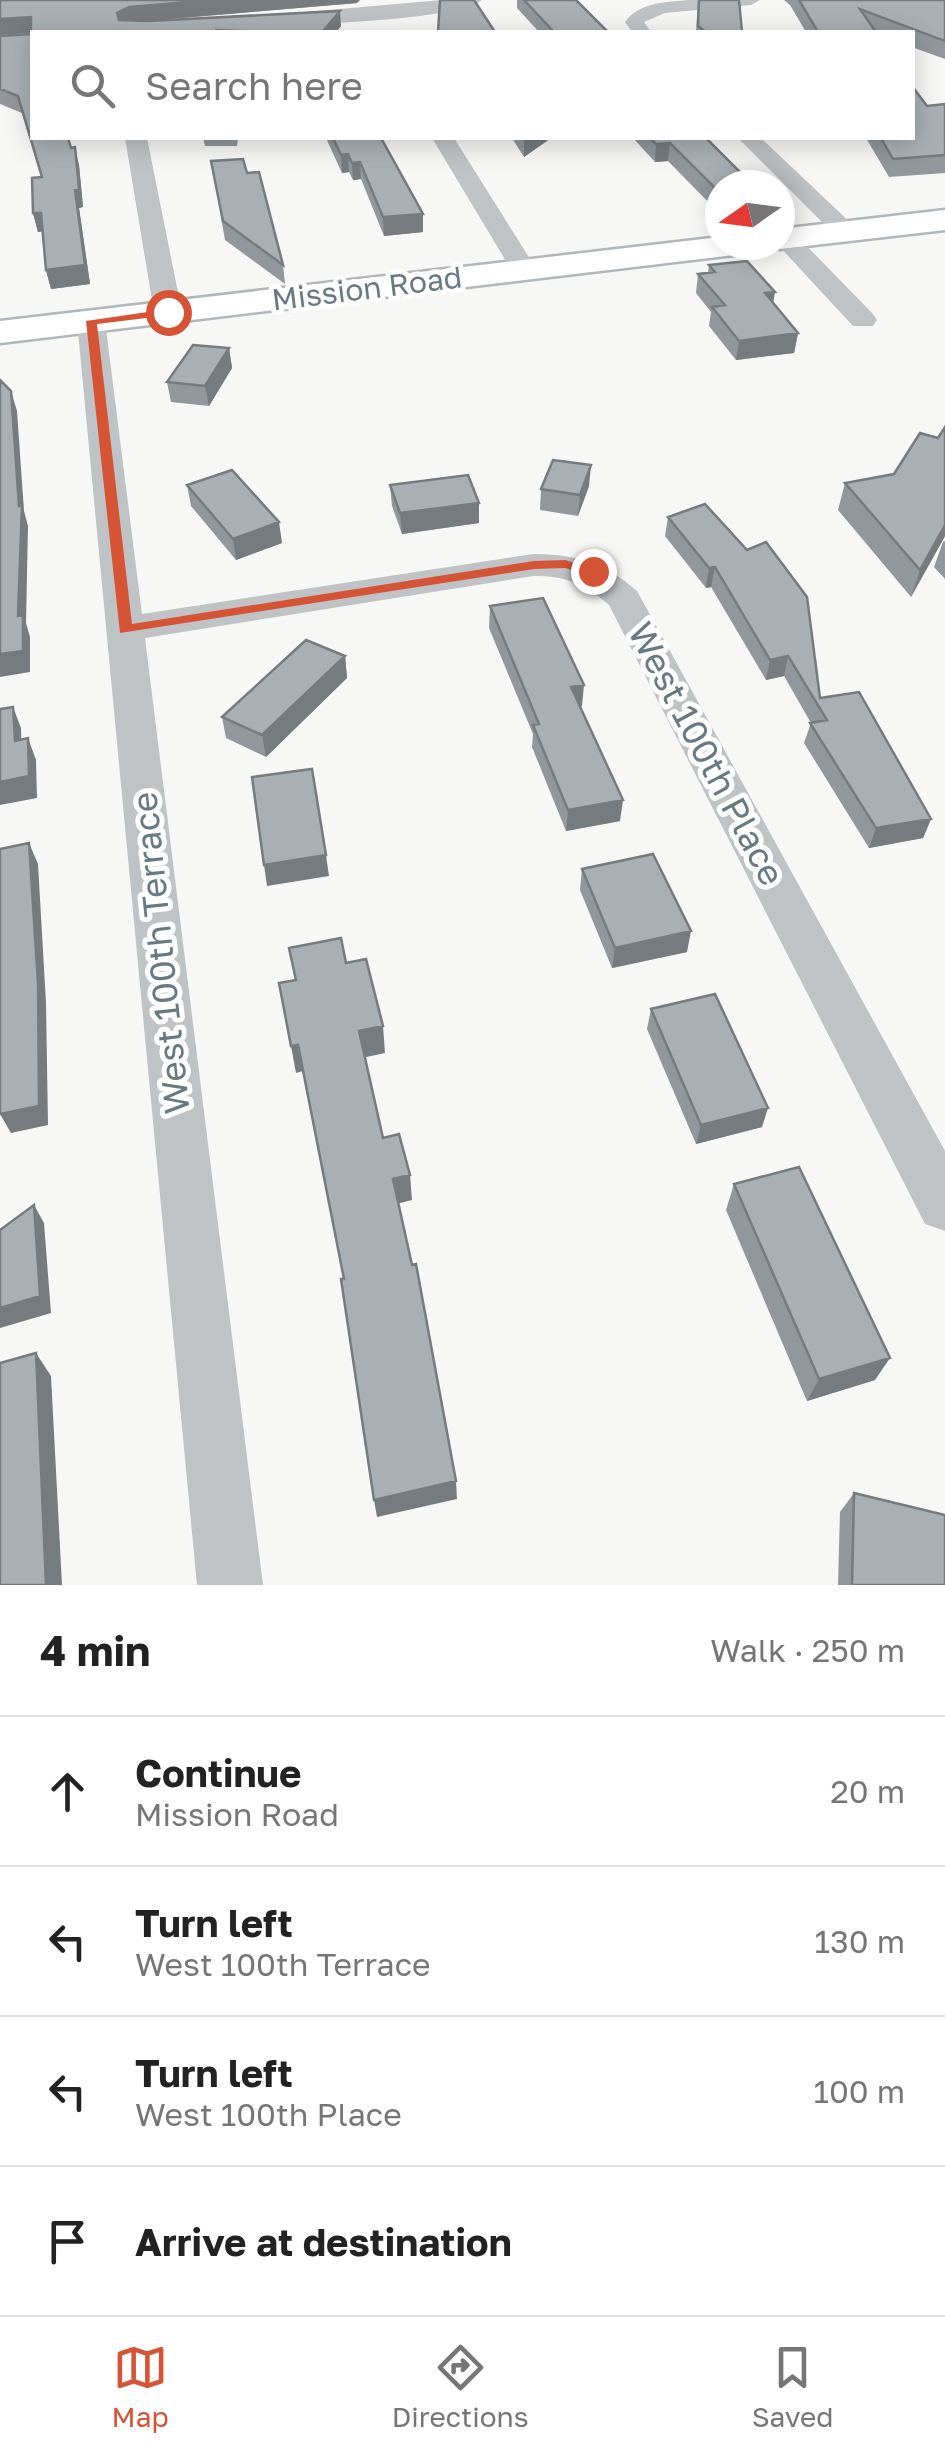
<!DOCTYPE html>
<meta charset="utf-8">
<style>
body{margin:0;font-family:"Golos Text",sans-serif;background:#f6f6f6;color:#222}
.compass{position:absolute;left:705px;top:170px;width:90px;height:90px;border-radius:50%;background:#fff;box-shadow:0 5px 25px #0003;rotate:256deg}
.stop{position:absolute;width:30px;height:30px;margin:-22px;border:8px solid #d65436;border-radius:50%;background:#fff}
.stop.end{background:#d65436;border-color:#fff;box-shadow:0 2px 10px #0008}
.list{margin:0;padding:0;list-style:none}
h2{display:flex;justify-content:space-between;align-items:center;height:130px;margin:0;padding:0 40px;font-size:42px}
h2 small{font-size:32px;font-weight:400;color:#767676}
.list li{display:grid;grid-template-columns:65px 1fr auto;gap:30px;align-items:center;box-sizing:border-box;height:150px;padding:0 40px;border-top:2px solid #e0e0e0}
.list b{display:block;font-size:38px;white-space:nowrap}
.list p{margin:0;font-size:32px;white-space:nowrap;color:#767676}
.list em{font-size:32px;font-style:normal;color:#767676}
.icon{flex:none;width:55px;height:55px;fill:none;stroke:currentColor;stroke-width:2;stroke-linecap:round;stroke-linejoin:round}
.map{position:relative;flex:none;width:945px;height:1585px;overflow:hidden}
.search{position:absolute;background:#fff;box-shadow:0 5px 25px #0003;left:30px;right:30px;top:30px;height:110px;display:flex;align-items:center;gap:25px;box-sizing:border-box;padding:0 35px;border-radius:0px;color:#767676;font-size:38px}
.sheet{height:730px;background:#fff}
nav{display:flex;justify-content:space-around;align-items:center;box-sizing:border-box;height:140px;border-top:2px solid #e0e0e0;background:#fff;font-size:28px;color:#767676}
nav a{display:grid;justify-items:center;gap:5px}
nav .on{color:#d65436}
.map>svg:first-child{display:block}
.lines{fill:none;stroke-linecap:round;stroke-linejoin:round}
.secondary-casing{stroke:#b1b7bb;stroke-width:5}
.minor{fill:#bfc3c6;fill-rule:evenodd}
.secondary{fill:#fff;fill-rule:evenodd}
.wall{fill:#91979c}
.shaded-wall{fill:#767b7f}
.building{fill:#a9b0b5;stroke:#767b7f;stroke-width:2.5}
.route{fill:#d65436}
.labels{text-anchor:middle;stroke-width:10;stroke-linejoin:round;paint-order:stroke}
.far-street-label{font-size:30px;fill:#697983;stroke:#fff}
.street-label{font-size:35px;fill:#697983;stroke:#fff}
</style>
<div class="map">
<svg width="945" height="1585" viewBox="0 0 945 1585">
<rect width="100%" height="100%" fill="#f7f7f5"/>
<g class="lines">
<defs>
<path id="secondary" d="M 945,210 L 945,230 L 780,249 L 768,245 L 780,245 L 780,229 Z
M 720,237 L 720,245 L 751,245 L 746,252 L 734,255 L 0,343 L 0,321 Z"/>
</defs>
<use href="#secondary" class="secondary-casing"/>
<path class="minor" d="M 442,0 L 482,0 C 457,20 321,23 282,26 L 273,20 L 282,14 Z
M 690,0 L 760,0 L 751,5 L 665,13 L 644,22 L 651,32 L 632,32 L 625,22 C 639,2 667,2 690,0 Z
M 125,138 L 147,138 L 182,312 L 178,318 L 168,320 L 154,312 Z
M 432,138 L 454,138 L 537,270 L 533,276 L 515,276 Z
M 738,138 L 761,138 L 855,227 L 859,232 L 855,237 L 837,237 Z
M 786,231 L 795,234 L 873,314 L 877,320 L 873,326 L 853,326 L 778,245 L 780,233 Z
M 91,313 L 105,321 L 142,614 L 533,554 C 575,554 605,563 637,591 L 945,1151 L 945,1231 L 925,1224 L 609,605 C 584,583 566,576 533,576 L 145,638 L 263,1585 L 197,1585 L 77,321 Z"/>
<use href="#secondary" class="secondary"/>
</g>
<path class="wall" d="M 0,0 L 357,3 L 159,20 L 341,26 L 336,32 L 32,32 L 71,148 L 79,165 L 83,207 L 79,208 L 90,284 L 51,289 L 46,270 L 43,231 L 38,232 L 33,213 L 41,177 L 22,113 L 0,104 L 0,36 L 31,33 L 0,35 Z
M 517,0 L 576,0 L 608,32 L 539,32 L 517,8 Z
M 698,0 L 742,32 L 696,32 Z
M 784,0 L 945,0 L 945,59 L 912,47 L 912,32 L 806,32 L 790,5 Z
M 945,104 L 945,173 L 889,177 L 866,138 L 912,138 L 927,106 Z
M 203,138 L 238,138 L 237,146 L 205,146 Z
M 326,138 L 381,138 L 423,232 L 384,236 L 361,179 L 353,180 L 349,172 L 342,173 Z
M 512,138 L 551,138 L 524,157 Z
M 633,138 L 706,138 L 720,185 L 720,208 L 715,209 L 668,161 L 655,162 Z
M 211,161 L 247,173 L 283,265 L 285,284 L 225,240 Z
M 709,265 L 773,303 L 798,333 L 794,353 L 736,360 L 709,326 L 711,312 L 696,293 L 698,274 L 708,273 Z
M 229,348 L 232,368 L 209,406 L 171,402 L 167,382 Z
M 945,427 L 945,536 L 911,597 L 838,510 L 845,483 L 894,474 L 938,438 Z
M 187,485 L 282,543 L 236,560 L 191,506 Z
M 390,485 L 479,503 L 479,523 L 402,534 L 392,506 Z
M 589,486 L 578,516 L 540,510 L 541,489 Z
M 705,504 L 820,698 L 931,819 L 923,838 L 869,848 L 804,743 L 811,723 L 784,676 L 766,680 L 711,587 L 706,588 L 665,536 L 668,517 Z
M 945,541 L 945,579 L 934,567 L 943,542 Z
M 490,606 L 582,706 L 580,707 L 620,821 L 566,831 L 532,747 L 533,734 L 489,628 Z
M 345,656 L 347,678 L 266,757 L 226,738 L 222,717 Z
M 582,869 L 687,952 L 612,968 L 580,890 Z
M 651,1009 L 762,1127 L 696,1144 L 647,1029 Z
M 734,1184 L 875,1380 L 807,1401 L 726,1210 Z
M 854,1493 L 945,1585 L 838,1585 L 840,1512 Z"/>
<path class="shaded-wall" d="M 214,0 L 360,0 L 357,3 L 132,22 L 120,29 L 117,13 L 129,7 Z
M 340,11 L 341,26 L 336,32 L 324,32 L 324,30 Z
M 31,17 L 35,32 L 0,35 L 0,19 Z
M 528,138 L 551,138 L 524,157 L 524,140 Z
M 670,143 L 668,161 L 655,162 L 656,144 Z
M 75,147 L 79,165 L 83,207 L 79,208 L 90,284 L 51,289 L 46,270 L 75,190 Z
M 348,154 L 349,172 L 342,173 L 341,155 Z
M 360,162 L 361,179 L 353,180 L 352,163 Z
M 717,190 L 720,190 L 720,208 L 715,209 Z
M 33,213 L 41,213 L 46,231 L 38,232 Z
M 423,214 L 423,232 L 384,236 L 383,217 Z
M 775,292 L 772,311 L 765,293 Z
M 798,333 L 794,353 L 736,360 L 739,341 Z
M 229,348 L 232,368 L 209,406 L 205,386 Z
M 11,391 L 17,411 L 24,511 L 28,526 L 26,623 L 30,637 L 30,672 L 0,677 L 0,654 L 18,616 L 19,506 Z
M 591,465 L 589,486 L 578,516 L 580,495 Z
M 479,503 L 479,523 L 402,534 L 400,513 Z
M 279,522 L 282,543 L 236,560 L 233,539 Z
M 945,525 L 945,536 L 911,597 L 920,570 Z
M 715,567 L 711,587 L 706,588 L 709,568 Z
M 345,656 L 347,678 L 266,757 L 262,735 Z
M 788,656 L 784,676 L 766,680 L 770,660 Z
M 584,685 L 582,706 L 569,708 L 571,687 Z
M 13,707 L 21,728 L 22,762 L 15,741 Z
M 28,738 L 36,760 L 37,798 L 0,805 L 0,782 Z
M 623,800 L 620,821 L 566,831 L 568,810 Z
M 931,819 L 923,838 L 869,848 L 876,828 Z
M 29,843 L 38,864 L 46,1003 L 48,1125 L 11,1133 L 0,1114 Z
M 326,855 L 329,876 L 267,886 L 264,865 Z
M 691,931 L 687,952 L 612,968 L 615,948 Z
M 383,1026 L 385,1053 L 362,1058 L 359,1031 Z
M 298,1045 L 303,1071 L 296,1073 L 291,1046 Z
M 768,1108 L 762,1127 L 696,1144 L 701,1125 Z
M 410,1175 L 412,1200 L 396,1204 L 393,1179 Z
M 34,1205 L 44,1223 L 51,1313 L 0,1328 L 0,1308 Z
M 36,1353 L 51,1376 L 62,1585 L 46,1585 Z
M 890,1358 L 875,1380 L 807,1401 L 819,1379 Z
M 456,1481 L 457,1499 L 377,1517 L 374,1500 Z"/>
<path class="building" d="M 0,0 L 214,0 L 129,7 L 117,13 L 119,20 L 148,21 L 340,11 L 324,30 L 325,32 L 261,32 L 217,30 L 218,32 L 32,32 L 32,138 L 68,138 L 71,148 L 75,147 L 79,189 L 75,190 L 85,265 L 46,270 L 41,213 L 33,213 L 32,178 L 42,177 L 18,96 L 0,89 L 0,36 L 31,34 L 31,17 L 0,19 Z
M 440,0 L 474,0 L 495,32 L 438,32 Z
M 524,0 L 576,0 L 608,32 L 554,32 Z
M 699,0 L 739,0 L 742,32 L 706,32 L 698,26 Z
M 799,0 L 945,0 L 945,41 L 860,9 L 876,32 L 818,32 Z
M 912,86 L 927,106 L 945,104 L 945,155 L 893,159 L 881,138 L 912,138 Z
M 333,138 L 381,138 L 423,214 L 383,217 L 360,162 L 352,163 L 348,154 L 341,155 Z
M 650,138 L 706,138 L 753,185 L 720,185 L 720,190 L 717,190 L 670,143 L 656,144 Z
M 243,159 L 247,173 L 259,172 L 283,265 L 223,221 L 211,161 Z
M 747,261 L 775,292 L 765,293 L 798,333 L 739,341 L 712,307 L 725,305 L 698,274 L 715,272 L 709,265 Z
M 193,345 L 229,348 L 205,386 L 167,382 Z
M 0,380 L 11,391 L 19,506 L 22,505 L 18,616 L 23,615 L 23,651 L 0,654 Z
M 945,427 L 945,525 L 920,570 L 845,483 L 894,474 L 920,433 L 938,438 Z
M 553,460 L 591,465 L 580,495 L 541,489 Z
M 232,470 L 279,522 L 233,539 L 187,485 Z
M 468,475 L 479,503 L 400,513 L 390,485 Z
M 705,504 L 747,550 L 766,542 L 807,597 L 820,698 L 859,692 L 931,819 L 876,828 L 810,723 L 827,720 L 788,656 L 770,660 L 715,567 L 709,568 L 668,517 Z
M 543,598 L 584,685 L 571,687 L 623,800 L 568,810 L 533,725 L 539,724 L 490,606 Z
M 306,640 L 345,656 L 262,735 L 222,717 Z
M 13,707 L 15,741 L 28,738 L 29,776 L 0,782 L 0,709 Z
M 312,769 L 326,855 L 264,865 L 252,777 Z
M 29,843 L 38,983 L 39,1106 L 0,1114 L 0,849 Z
M 653,854 L 691,931 L 615,948 L 582,869 Z
M 341,938 L 346,963 L 366,959 L 383,1026 L 359,1031 L 383,1138 L 399,1134 L 410,1175 L 393,1179 L 412,1265 L 416,1264 L 456,1481 L 374,1500 L 341,1279 L 344,1279 L 298,1045 L 291,1046 L 279,983 L 296,980 L 289,948 Z
M 715,994 L 768,1108 L 701,1125 L 651,1009 Z
M 799,1167 L 890,1358 L 819,1379 L 734,1184 Z
M 34,1205 L 40,1296 L 0,1308 L 0,1230 Z
M 36,1353 L 46,1585 L 0,1585 L 0,1363 Z
M 854,1493 L 945,1515 L 945,1585 L 852,1585 Z"/>
<path class="route" d="M 168,309 L 171,315 L 97,324 L 132,624 L 534,561 L 565,560 L 600,571 L 593,575 L 565,568 L 534,569 L 120,633 L 86,321 Z"/>
<g class="labels">
<g class="far-street-label">
<text transform="translate(367 289) rotate(-7)" y="10">Mission Road</text>
</g>
<g class="street-label">
<text transform="translate(706 754) rotate(62)" y="12">West 100th Place</text>
<text transform="translate(161 953) rotate(-96)" y="12">West 100th Terrace</text>
</g>
</g>
</svg>
<svg class="compass" viewBox="-18 -18 36 36"><path d="M0-13l5 13h-10z" fill="#e53935"/><path d="M0 13l5-13h-10z" fill="#767676"/></svg>
<div class="stop" style="left:168px;top:312px"></div>
<div class="stop end" style="left:593px;top:571px"></div>
<div class="search"><svg class="icon" aria-label="search" viewBox="0 0 24 24"><circle cx="10" cy="10" r="6"/><path d="M15 15l6 6"/></svg>Search here</div>
</div>
<section class="sheet">
<h2>4 min<small>Walk · 250 m</small></h2>
<ul class="list">
<li><svg class="icon" aria-label="ahead" viewBox="0 0 24 24"><path d="M12 20V5M6 11l6-6 6 6"/></svg><div><b>Continue</b><p>Mission Road</p></div><em>20 m</em></li>
<li><svg class="icon" aria-label="left" viewBox="0 0 24 24"><path d="M17 20v-9H6M10 6l-5 5 5 5"/></svg><div><b>Turn left</b><p>West 100th Terrace</p></div><em>130 m</em></li>
<li><svg class="icon" aria-label="left" viewBox="0 0 24 24"><path d="M17 20v-9H6M10 6l-5 5 5 5"/></svg><div><b>Turn left</b><p>West 100th Place</p></div><em>100 m</em></li>
<li><svg class="icon" aria-label="arrive" viewBox="0 0 24 24"><path d="M6 21V4h12l-3 4 3 4H6"/></svg><div><b>Arrive at destination</b></div></li>
</ul>
</section>
<nav>
<a class="on"><svg class="icon" aria-label="map" viewBox="0 0 24 24"><path d="M3 6l6-2 6 2 6-2v14l-6 2-6-2-6 2zM9 4v14M15 6v14"/></svg>Map</a>
<a><svg class="icon" aria-label="directions" viewBox="0 0 24 24"><path d="M12 3l9 9-9 9-9-9zM9 14v-3h6M13 9l2 2-2 2"/></svg>Directions</a>
<a><svg class="icon" aria-label="saved" viewBox="0 0 24 24"><path d="M7 4h10v16l-5-4-5 4z"/></svg>Saved</a>
</nav>
